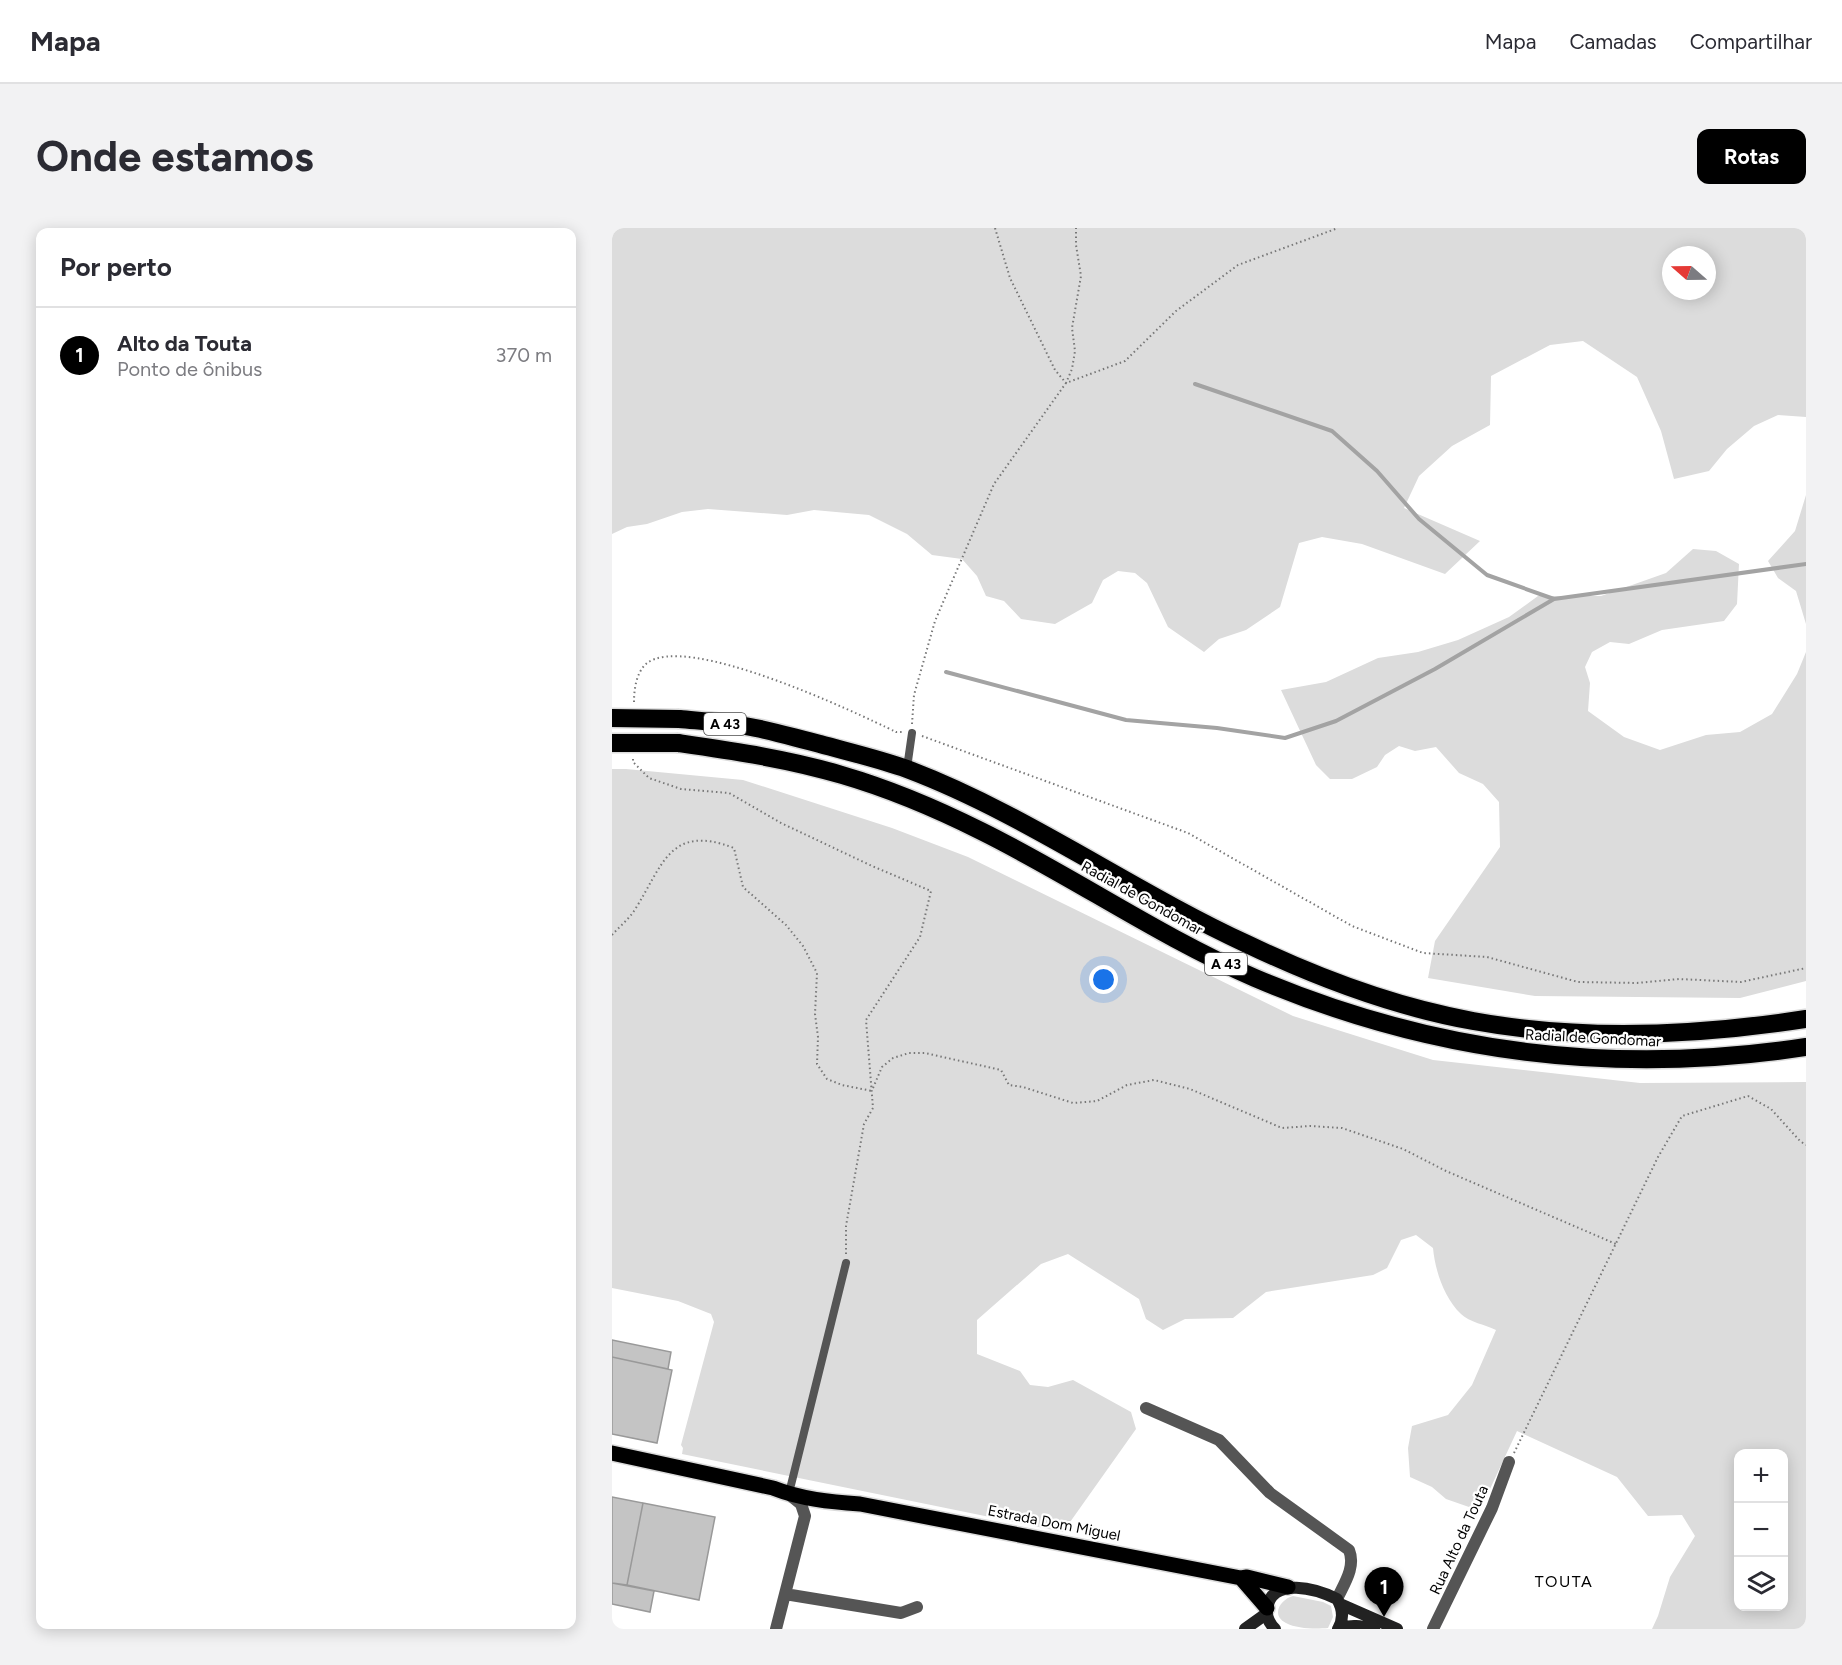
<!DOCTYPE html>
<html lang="pt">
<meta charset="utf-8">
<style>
body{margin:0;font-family:Figtree,sans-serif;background:#f2f2f3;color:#2b2b33}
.controls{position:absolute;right:18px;bottom:18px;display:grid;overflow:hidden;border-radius:12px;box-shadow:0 3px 15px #0003}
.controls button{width:54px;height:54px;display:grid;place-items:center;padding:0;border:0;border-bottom:2px solid #e1e1e2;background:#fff;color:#2b2b33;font:30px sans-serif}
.compass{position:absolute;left:1050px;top:18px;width:54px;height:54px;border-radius:50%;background:#fff;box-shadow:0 3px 15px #0003;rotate:290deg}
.you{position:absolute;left:492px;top:752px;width:21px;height:21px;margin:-15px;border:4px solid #fff;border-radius:50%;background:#1a73e8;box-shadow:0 0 0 9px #1a73e833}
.badge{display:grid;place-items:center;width:39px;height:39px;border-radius:50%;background:#000;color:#fff;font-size:20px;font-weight:700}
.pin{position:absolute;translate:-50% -50px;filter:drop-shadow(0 2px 3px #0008)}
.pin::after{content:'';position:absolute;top:32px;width:21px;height:18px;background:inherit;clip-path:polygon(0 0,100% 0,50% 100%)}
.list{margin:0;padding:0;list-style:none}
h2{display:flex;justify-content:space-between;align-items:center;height:78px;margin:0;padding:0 24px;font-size:26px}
h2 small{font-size:20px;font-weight:400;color:#7c7c81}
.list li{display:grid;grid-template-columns:39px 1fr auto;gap:18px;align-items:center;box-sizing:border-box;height:96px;padding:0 24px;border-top:2px solid #e1e1e2}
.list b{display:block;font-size:22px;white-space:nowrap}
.list p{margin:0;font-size:20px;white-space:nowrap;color:#7c7c81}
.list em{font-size:20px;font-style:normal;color:#7c7c81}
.icon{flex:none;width:33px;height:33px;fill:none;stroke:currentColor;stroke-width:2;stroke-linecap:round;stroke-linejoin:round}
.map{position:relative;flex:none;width:1194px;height:1401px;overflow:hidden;border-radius:12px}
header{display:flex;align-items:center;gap:36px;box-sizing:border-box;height:84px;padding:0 30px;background:#fff;border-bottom:2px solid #e1e1e2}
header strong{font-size:28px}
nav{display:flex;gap:33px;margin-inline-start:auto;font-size:21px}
.intro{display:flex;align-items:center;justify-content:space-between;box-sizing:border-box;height:144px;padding:0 36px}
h1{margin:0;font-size:42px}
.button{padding:15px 27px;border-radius:12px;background:#000;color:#fff;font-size:21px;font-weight:700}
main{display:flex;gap:36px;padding:0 36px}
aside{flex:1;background:#fff;border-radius:12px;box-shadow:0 3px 15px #0003}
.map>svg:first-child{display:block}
.green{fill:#dcdcdc;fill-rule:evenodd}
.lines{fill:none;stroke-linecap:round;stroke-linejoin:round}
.stream{stroke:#a3a3a3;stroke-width:4}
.building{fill:#c4c4c4;stroke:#999;stroke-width:1.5}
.primary-casing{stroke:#dbdbdb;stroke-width:18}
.motorway-casing{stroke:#dbdbdb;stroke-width:21}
.path{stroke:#777;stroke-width:2;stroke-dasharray:1.5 3;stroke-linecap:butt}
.service{stroke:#555;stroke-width:8}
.minor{stroke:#555;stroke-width:12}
.secondary{stroke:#222;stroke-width:12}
.primary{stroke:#000;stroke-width:15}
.motorway{stroke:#000;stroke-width:18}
.motorway-bridge-casing{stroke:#dbdbdb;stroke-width:21;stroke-linecap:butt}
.motorway-bridge{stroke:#000;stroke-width:18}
.labels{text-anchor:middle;stroke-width:4.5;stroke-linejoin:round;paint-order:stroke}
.shield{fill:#fff;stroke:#4c4c4c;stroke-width:1.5}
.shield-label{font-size:14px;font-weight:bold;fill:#000}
.street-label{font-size:15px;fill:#000;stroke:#fff}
.neighbourhood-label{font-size:16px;letter-spacing:1.5px;fill:#000;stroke:#fff}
</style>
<header>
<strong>Mapa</strong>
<nav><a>Mapa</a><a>Camadas</a><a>Compartilhar</a></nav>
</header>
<div class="intro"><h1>Onde estamos</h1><a class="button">Rotas</a></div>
<main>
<aside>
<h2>Por perto<small></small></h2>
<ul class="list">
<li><span class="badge">1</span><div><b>Alto da Touta</b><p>Ponto de ônibus</p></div><em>370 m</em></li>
</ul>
</aside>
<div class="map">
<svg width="1194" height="1401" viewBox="0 0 1194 1401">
<rect width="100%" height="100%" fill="#fff"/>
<path class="green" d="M 0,0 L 1194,0 L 1194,189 L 1166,187 L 1142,198 L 1115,221 L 1097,243 L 1062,251 L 1049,203 L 1025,149 L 971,113 L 938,117 L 879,148 L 878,197 L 840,218 L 807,248 L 792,280 L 868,313 L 833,346 L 750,316 L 710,309 L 687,315 L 668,379 L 634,402 L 607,411 L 592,424 L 556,399 L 535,355 L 523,345 L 506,343 L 491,352 L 480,375 L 443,396 L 409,391 L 392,373 L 374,368 L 365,348 L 350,331 L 320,327 L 295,306 L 257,287 L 202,282 L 175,287 L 96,281 L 70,284 L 35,296 L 15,299 L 0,306 ZM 1059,27 L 1095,27 L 1095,63 L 1059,63 Z
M 1194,267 L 1194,396 L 1184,363 L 1166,350 L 1156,333 L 1183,303 Z
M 1081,321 L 1104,323 L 1127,336 L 1125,376 L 1112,393 L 1050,402 L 1017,416 L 998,414 L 980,424 L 973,439 L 978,455 L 976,483 L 1012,509 L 1048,522 L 1094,507 L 1128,504 L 1160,486 L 1185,446 L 1194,424 L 1194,753 L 1128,770 L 923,768 L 816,750 L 823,713 L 888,619 L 887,574 L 871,556 L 847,545 L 824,519 L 803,523 L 787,518 L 773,527 L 765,539 L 740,551 L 718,551 L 704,537 L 669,462 L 714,454 L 766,430 L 806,424 L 846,412 L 897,389 L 926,368 L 989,368 L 1054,345 Z
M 0,541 L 14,541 L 131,552 L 280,600 L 356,629 L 681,788 L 821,832 L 1028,855 L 1194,854 L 1194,1401 L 1040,1401 L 1046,1388 L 1058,1349 L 1083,1308 L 1070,1287 L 1036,1288 L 1005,1249 L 905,1203 L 871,1276 L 857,1279 L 834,1271 L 820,1259 L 798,1249 L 796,1220 L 800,1198 L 836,1187 L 860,1157 L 884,1102 C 874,1097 857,1094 849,1086 C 832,1070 823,1042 821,1020 L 804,1007 L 789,1012 L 775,1040 L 761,1047 L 654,1064 L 621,1090 L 573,1091 L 551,1102 L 534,1091 L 527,1071 L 456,1026 L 429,1036 L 365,1092 L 365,1126 L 408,1143 L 418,1157 L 436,1159 L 461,1152 L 519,1184 L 524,1201 L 451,1304 L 70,1226 L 71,1220 L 69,1217 L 102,1094 L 99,1086 L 66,1073 L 0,1060 ZM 1126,1226 L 1172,1226 L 1172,1378 L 1126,1378 Z
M 681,1368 L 711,1374 L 719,1378 L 721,1389 L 716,1400 C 704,1401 685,1401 674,1395 C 658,1387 669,1371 681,1368 Z"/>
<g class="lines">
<path class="stream" d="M 583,156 L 720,203 L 765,243 L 807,291 L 875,347 L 942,371
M 334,444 L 514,492 L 605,500 L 673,510 L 724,493 L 823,441 L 942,371 L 1194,336"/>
</g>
<path class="building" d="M 0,1112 L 59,1124 L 56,1141 L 0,1129 Z
M 0,1129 L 60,1142 L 45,1215 L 0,1206 Z
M 0,1269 L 31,1275 L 15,1357 L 0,1355 Z
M 31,1275 L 103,1289 L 87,1372 L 15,1357 Z
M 0,1355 L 42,1363 L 38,1384 L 0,1376 Z"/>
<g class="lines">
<defs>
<path id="primary" d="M 0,1225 L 161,1260 C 189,1271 218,1274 248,1276 L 629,1350 L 635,1349 L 676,1359
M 629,1350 L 655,1380"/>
<path id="motorway" d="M 67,491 C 89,493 111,494 133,498 C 158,502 183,510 208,516 C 237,524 267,531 295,541 C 412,585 520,663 635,716 C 706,750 783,779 861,793 C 970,813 1084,808 1194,791
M 66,515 C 121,523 177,531 230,547 C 278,561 325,581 369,603 C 462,649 548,709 643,750 C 822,826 1003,848 1194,819"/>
</defs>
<use href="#primary" class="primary-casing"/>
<use href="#motorway" class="motorway-casing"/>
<path class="path" d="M 383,0 L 398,50 L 443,142 L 454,155 L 460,141 L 463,123 L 460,100 L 469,48 L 464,17 L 464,0
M 22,474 C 22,462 24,445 34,436 C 72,403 243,484 284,504 L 290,504
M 300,496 L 302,467 L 323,393 L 382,256 L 454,155 L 513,133 L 564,83 L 626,37 L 726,0
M 310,508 L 576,605 L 740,698 L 811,725 L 875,729 L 966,754 L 1025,755 L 1067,751 L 1129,754 L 1194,740
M 21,531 L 21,534 L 37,550 L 69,561 L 117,565 L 169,595 L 260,638 L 319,663 L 308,709 L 254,792 L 261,880 L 252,896 L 234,998 L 234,1027
M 0,707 C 7,699 16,692 22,683 C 51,638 57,595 122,620 L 131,659 L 174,697 L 191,718 L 205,745 L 203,786 L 206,809 L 205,836 L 215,851 L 230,857 L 260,863
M 261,860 L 270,839 L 281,830 L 297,825 L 313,825 L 389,842 L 397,857 L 411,859 L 461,875 L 485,873 L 515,857 L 542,852 L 578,861 L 670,900 L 698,898 L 730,900 L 791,921 L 834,943 L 1004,1016
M 902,1225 L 1046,929 L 1070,888 L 1136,868 L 1159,881 L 1188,913 L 1194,917"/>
<path class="service" d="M 295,540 L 300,505
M 179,1257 L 234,1035"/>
<path class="minor" d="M 534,1180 L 607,1212 L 658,1265 L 737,1322 C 744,1339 732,1356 725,1371
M 173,1366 L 289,1385 L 305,1379
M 164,1401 L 193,1288 L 189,1276 L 178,1267
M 821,1401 L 880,1280 L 897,1234"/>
<path class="secondary" d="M 728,1376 L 785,1401
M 633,1401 L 654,1386
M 663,1401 C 657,1395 654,1388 655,1380 C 660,1348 705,1361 725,1371 C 731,1381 732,1391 726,1401
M 726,1401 C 739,1396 749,1398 762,1401"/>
<use href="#primary" class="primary"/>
<use href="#motorway" class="motorway"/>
<defs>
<path id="motorway-bridge" d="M 0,490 L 67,491
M 0,515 L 66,515"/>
</defs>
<use href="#motorway-bridge" class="motorway-bridge-casing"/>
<use href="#motorway-bridge" class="motorway-bridge"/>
</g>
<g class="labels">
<g class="shield">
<rect x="92" y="485" width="42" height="22" rx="4.5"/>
<rect x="593" y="725" width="42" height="22" rx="4.5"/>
</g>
<g class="shield-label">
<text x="113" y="501">A 43</text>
<text x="614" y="741">A 43</text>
</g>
<g class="street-label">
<text transform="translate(530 670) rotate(29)" y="5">Radial de Gondomar</text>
<text transform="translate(981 810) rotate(3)" y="5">Radial de Gondomar</text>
<text transform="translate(442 1295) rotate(11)" y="5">Estrada Dom Miguel</text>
<text transform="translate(847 1312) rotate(-65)" y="5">Rua Alto da Touta</text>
</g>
<g class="neighbourhood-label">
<text x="952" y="1359">TOUTA</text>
</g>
</g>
</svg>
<div class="controls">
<button>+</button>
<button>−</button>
<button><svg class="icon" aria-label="layers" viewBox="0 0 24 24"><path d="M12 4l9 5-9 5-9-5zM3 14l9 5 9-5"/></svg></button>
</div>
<svg class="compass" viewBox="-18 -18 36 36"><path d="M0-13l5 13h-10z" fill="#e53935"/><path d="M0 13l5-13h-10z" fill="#7c7c81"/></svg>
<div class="you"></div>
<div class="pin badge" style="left:772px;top:1389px">1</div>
</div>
</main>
